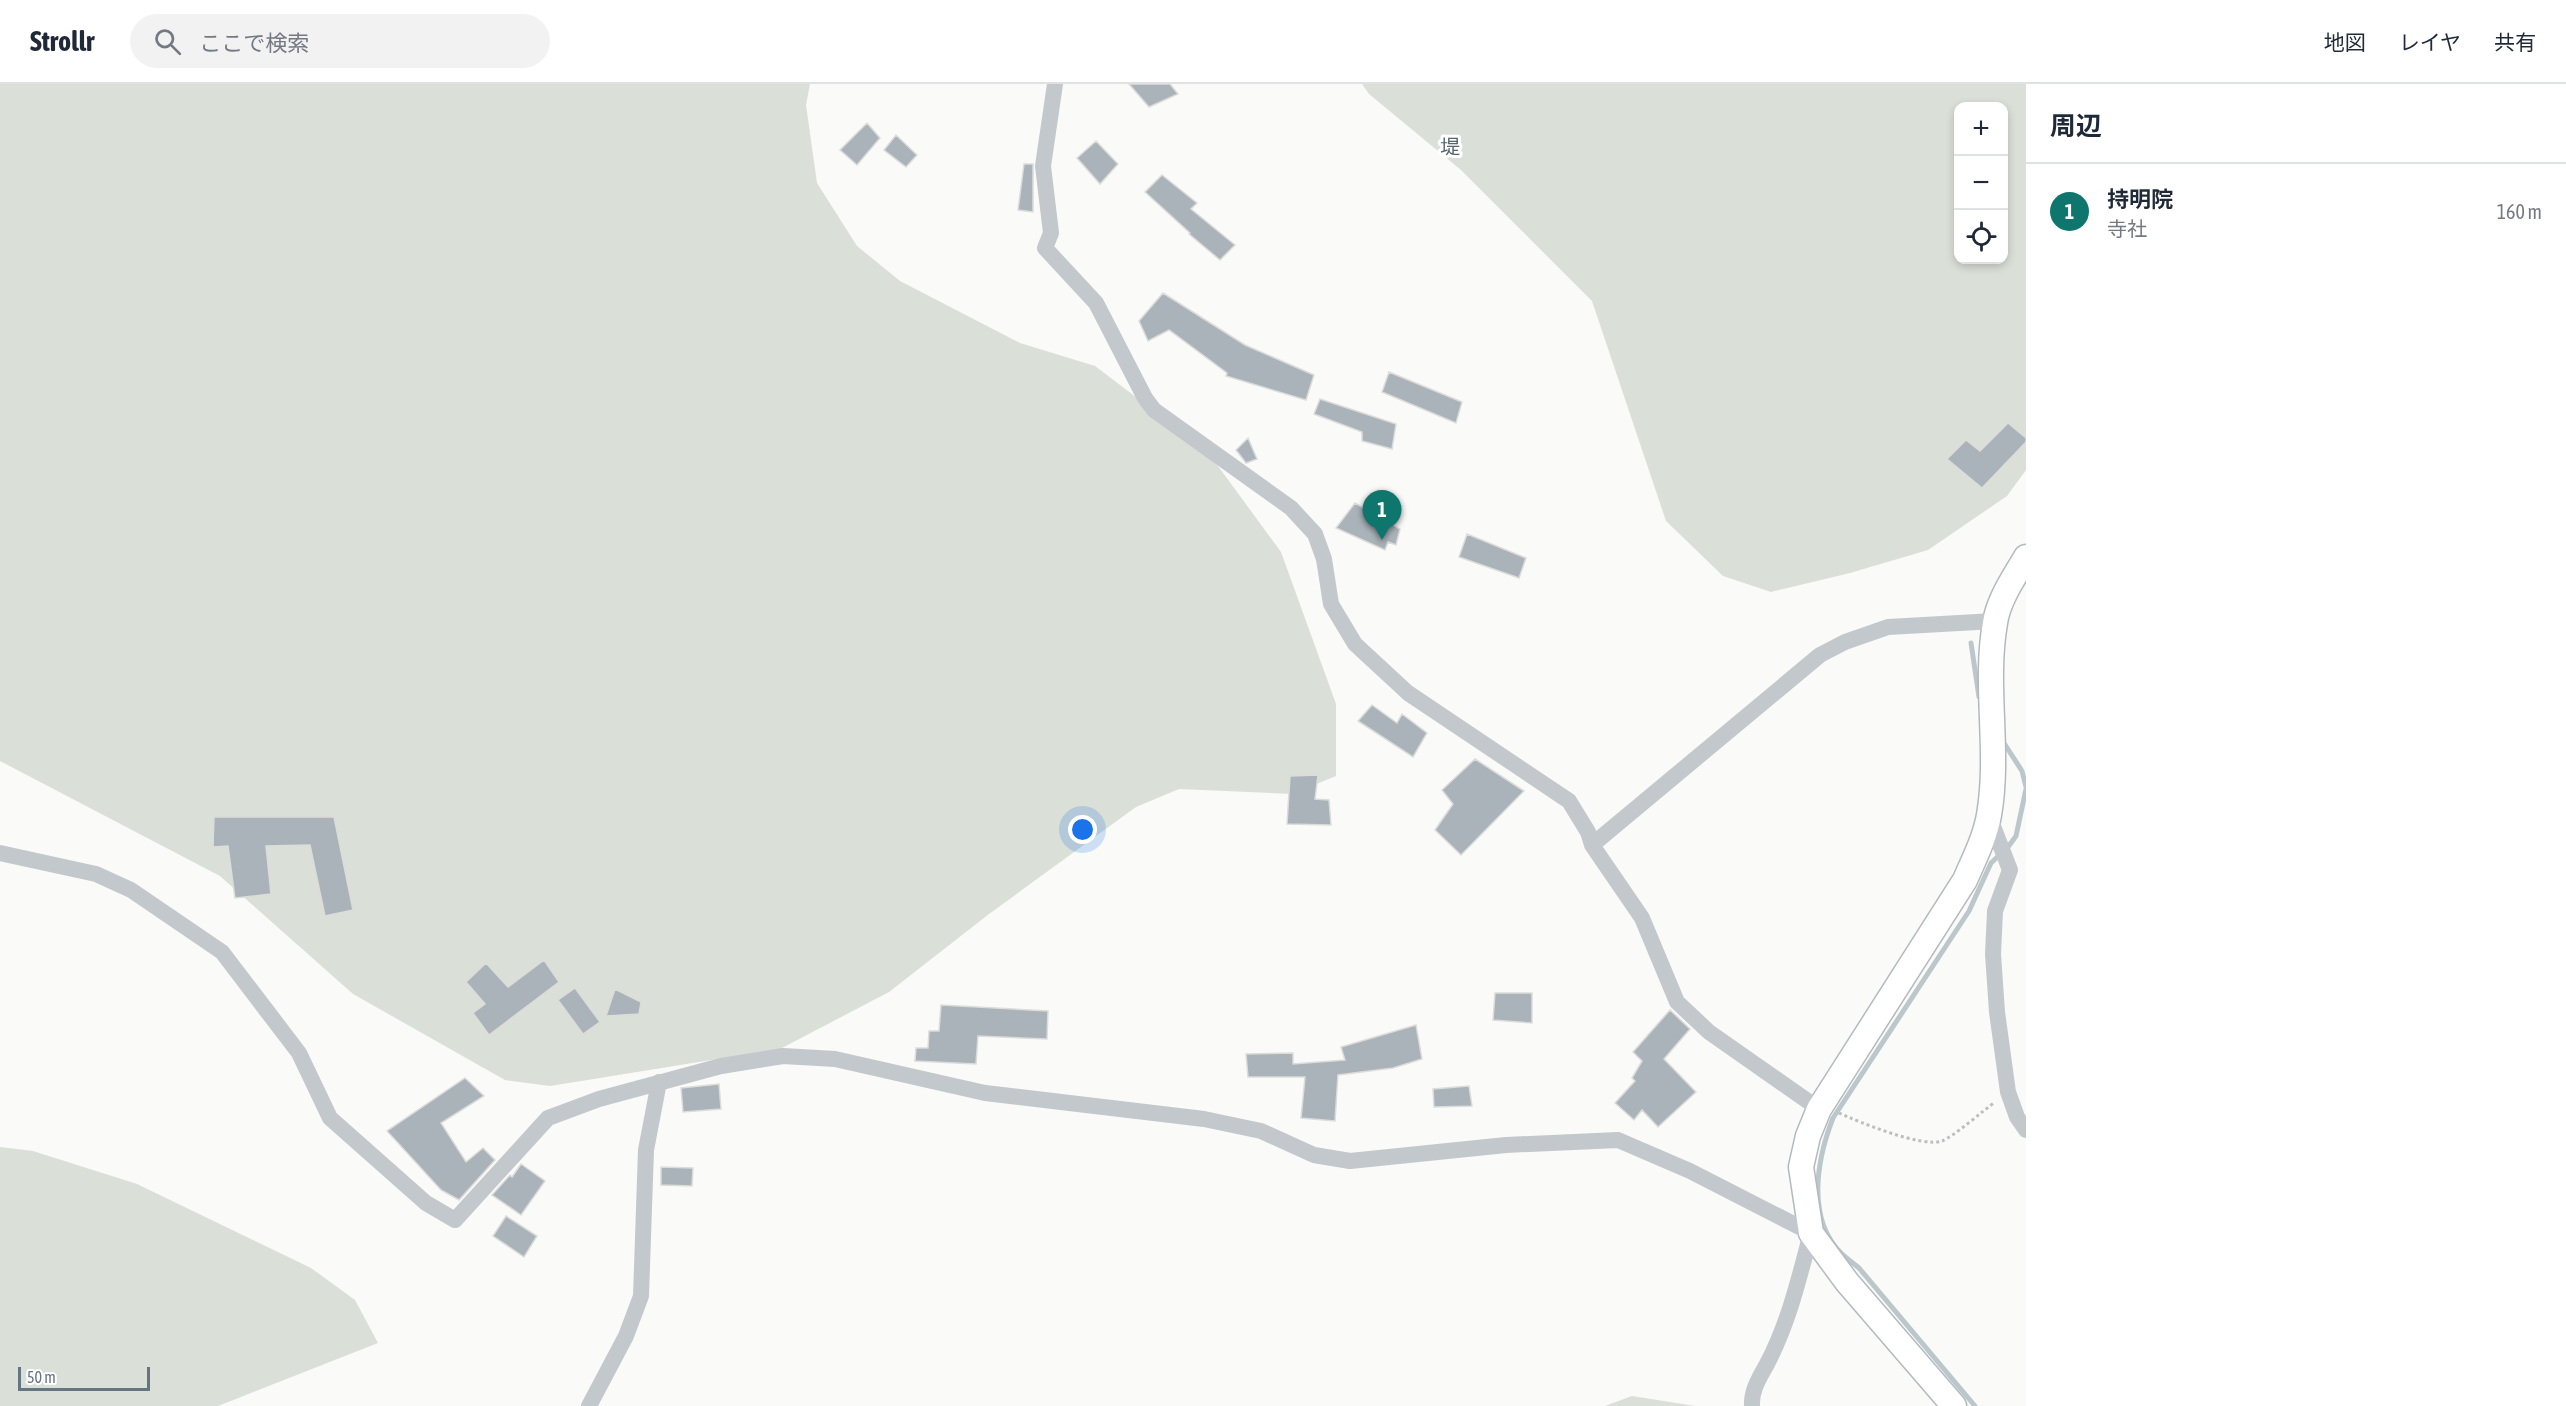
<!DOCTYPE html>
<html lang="ja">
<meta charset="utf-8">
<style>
body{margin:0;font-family:"Asap Condensed","Noto Sans JP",sans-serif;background:#f2f2f3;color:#1f2937}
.controls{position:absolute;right:18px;top:18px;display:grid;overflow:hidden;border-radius:12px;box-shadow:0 3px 9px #0003}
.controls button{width:54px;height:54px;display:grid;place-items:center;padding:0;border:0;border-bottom:2px solid #e0e1e3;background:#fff;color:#1f2937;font:30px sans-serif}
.scale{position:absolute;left:18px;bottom:15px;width:132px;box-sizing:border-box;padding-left:6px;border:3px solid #657683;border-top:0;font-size:16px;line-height:21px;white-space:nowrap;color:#657683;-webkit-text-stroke:4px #fff;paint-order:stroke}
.you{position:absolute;left:1083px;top:746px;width:21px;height:21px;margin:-15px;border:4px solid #fff;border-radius:50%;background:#1a73e8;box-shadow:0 0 0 9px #1a73e833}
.badge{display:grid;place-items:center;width:39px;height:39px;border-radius:50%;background:#0f766e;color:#fff;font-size:20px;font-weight:700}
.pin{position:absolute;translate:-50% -50px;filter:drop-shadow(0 2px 3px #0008)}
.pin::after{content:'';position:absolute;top:32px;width:21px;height:18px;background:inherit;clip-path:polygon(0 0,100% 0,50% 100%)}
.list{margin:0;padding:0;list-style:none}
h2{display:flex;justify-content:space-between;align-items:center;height:78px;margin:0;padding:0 24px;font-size:26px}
h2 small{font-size:20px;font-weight:400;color:#747a83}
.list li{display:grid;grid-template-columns:39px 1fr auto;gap:18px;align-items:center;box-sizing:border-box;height:96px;padding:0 24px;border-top:2px solid #e0e1e3}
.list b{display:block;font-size:22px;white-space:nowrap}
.list p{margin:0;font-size:20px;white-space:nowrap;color:#747a83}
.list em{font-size:20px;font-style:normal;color:#747a83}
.icon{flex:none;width:33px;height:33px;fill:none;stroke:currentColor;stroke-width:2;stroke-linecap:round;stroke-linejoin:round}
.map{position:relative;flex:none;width:2026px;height:1322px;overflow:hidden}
header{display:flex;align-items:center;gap:36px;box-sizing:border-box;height:84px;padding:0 30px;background:#fff;border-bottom:2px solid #e0e1e3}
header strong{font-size:28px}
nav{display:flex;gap:33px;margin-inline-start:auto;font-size:21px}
.search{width:420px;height:54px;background:#f2f2f3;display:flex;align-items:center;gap:15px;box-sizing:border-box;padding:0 21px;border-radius:33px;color:#747a83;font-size:22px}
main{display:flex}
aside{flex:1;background:#fff}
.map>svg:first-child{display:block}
.green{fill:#dadfd7;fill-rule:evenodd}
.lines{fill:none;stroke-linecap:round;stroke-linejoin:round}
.stream{stroke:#bbc7cb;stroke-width:5}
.building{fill:#aab3b9;stroke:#dcdcda;stroke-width:1.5}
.secondary-casing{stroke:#b3babf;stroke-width:27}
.path{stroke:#bbbfc2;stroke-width:3;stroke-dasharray:3 3;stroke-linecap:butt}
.street{stroke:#c3c8cc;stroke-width:16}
.secondary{stroke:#fff;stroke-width:24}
.labels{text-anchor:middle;stroke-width:6;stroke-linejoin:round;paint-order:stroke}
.quarter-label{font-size:20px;fill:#57646e;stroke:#fff}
</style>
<header>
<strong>Strollr</strong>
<div class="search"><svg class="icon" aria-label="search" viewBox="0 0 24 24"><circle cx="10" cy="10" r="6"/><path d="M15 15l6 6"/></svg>ここで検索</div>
<nav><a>地図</a><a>レイヤ</a><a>共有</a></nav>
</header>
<main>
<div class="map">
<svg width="2026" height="1322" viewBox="0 0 2026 1322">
<rect width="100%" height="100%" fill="#fafaf8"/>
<path class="green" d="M 0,0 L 810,0 L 806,21 L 817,99 L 857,162 L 900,197 L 1020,259 L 1095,282 L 1207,367 L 1281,468 L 1336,620 L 1336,692 L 1292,710 L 1179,705 L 1136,723 L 989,830 L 889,908 L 780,965 L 550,1002 L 505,996 L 353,910 L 220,792 L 0,677 Z
M 1362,0 L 2026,0 L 2026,386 L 2007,412 L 1928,466 L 1850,489 L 1771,508 L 1723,492 L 1666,437 L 1592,217 L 1461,86 L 1369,10 ZM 1958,22 L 2004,22 L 2004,176 L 1958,176 Z
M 0,1063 L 33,1067 L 137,1100 L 311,1184 L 355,1216 L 378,1259 L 218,1322 L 0,1322 Z
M 1632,1312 L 1695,1322 L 1605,1322 Z"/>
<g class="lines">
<path class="stream" d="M 1971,559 L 1979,613
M 2002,656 L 2022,687 L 2026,703
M 1975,1322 L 1859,1184 C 1853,1179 1846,1174 1841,1169 C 1806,1134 1817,1075 1833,1034 L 1969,827 L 1991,779 L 2008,763 L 2016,752 L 2026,705"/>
</g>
<path class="building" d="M 1129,0 L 1170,0 L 1178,10 L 1149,23 Z
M 867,39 L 880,54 L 857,81 L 840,66 Z
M 896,51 L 917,71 L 906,83 L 884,66 Z
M 1096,57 L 1118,80 L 1100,100 L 1077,74 Z
M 1024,80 L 1033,80 L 1033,128 L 1018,126 Z
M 1162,91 L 1197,119 L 1191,125 L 1235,161 L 1220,176 L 1189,150 L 1190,149 L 1145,108 Z
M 1163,209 L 1245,261 L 1314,291 L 1306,316 L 1226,292 L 1227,289 L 1169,246 L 1148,257 L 1139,237 Z
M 1389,288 L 1462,318 L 1456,339 L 1382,308 Z
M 1320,315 L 1396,340 L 1392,365 L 1362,357 L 1362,348 L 1314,330 Z
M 2008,339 L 2026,354 L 2026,358 L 1982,404 L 1947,375 L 1966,356 L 1980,367 Z
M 1248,354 L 1257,375 L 1246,379 L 1236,366 Z
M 1355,419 L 1400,445 L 1396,461 L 1388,458 L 1385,466 L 1336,444 Z
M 1467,450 L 1526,474 L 1519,494 L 1459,473 Z
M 1372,621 L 1397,639 L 1402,630 L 1427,649 L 1413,673 L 1358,637 Z
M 1475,675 L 1524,707 L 1461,771 L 1435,746 L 1453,720 L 1442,706 Z
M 1318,691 L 1315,715 L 1329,716 L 1331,741 L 1287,740 L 1290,692 Z
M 214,733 L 334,733 L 353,826 L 325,832 L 310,761 L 266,762 L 271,810 L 235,814 L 228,762 L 213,763 Z
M 544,876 L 559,898 L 489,951 L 473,929 L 485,920 L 466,898 L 486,879 L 508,903 Z
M 575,904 L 600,938 L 583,950 L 558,916 Z
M 615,905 L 641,918 L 639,930 L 606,932 Z
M 1495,909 L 1532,909 L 1532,939 L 1493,936 Z
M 941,921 L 1048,927 L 1047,955 L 978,952 L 976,980 L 915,977 L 916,964 L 928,964 L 929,947 L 939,947 Z
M 1670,926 L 1690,945 L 1664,975 L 1696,1008 L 1658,1043 L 1642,1026 L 1634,1036 L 1615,1019 L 1635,997 L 1632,994 L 1642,977 L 1633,968 Z
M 1416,941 L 1422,975 L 1393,984 L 1338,991 L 1335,1037 L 1301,1034 L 1305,993 L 1248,993 L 1246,970 L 1293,969 L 1293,980 L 1345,976 L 1341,963 Z
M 465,994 L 484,1012 L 441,1039 L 466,1078 L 483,1064 L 495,1076 L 459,1116 L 441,1106 L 387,1047 Z
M 719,1000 L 721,1025 L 683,1028 L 681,1004 Z
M 1469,1002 L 1472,1022 L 1434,1023 L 1433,1005 Z
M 521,1080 L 545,1097 L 521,1131 L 492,1111 L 510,1091 L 512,1093 Z
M 661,1083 L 693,1084 L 692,1102 L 661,1101 Z
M 506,1132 L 537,1152 L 524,1173 L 493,1152 Z"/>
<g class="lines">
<defs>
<path id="secondary" d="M 1954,1322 L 1847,1198 L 1811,1149 L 1801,1083 L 1808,1052 L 1819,1025 L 1965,796 C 1974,775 1985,754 1989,731 C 2000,668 1984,602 1995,539 C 1998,516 2015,492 2026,473"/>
</defs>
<use href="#secondary" class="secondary-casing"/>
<path class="path" d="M 1839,1029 C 1859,1038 1922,1064 1942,1057 C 1953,1053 1984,1026 1995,1018"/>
<path class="street" d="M 1055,0 L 1043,82 L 1051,149 L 1045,164 L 1096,219 L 1145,314 L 1154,326 L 1291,424 L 1315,450 L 1324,475 L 1331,520 L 1355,560 L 1408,609 L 1569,717 L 1588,748 L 1592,761 L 1642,834 L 1677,918 L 1709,948 L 1819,1025
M 1989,732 L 2010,786 L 1995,827 L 1993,870 L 1997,928 L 2008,1008 L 2017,1033 L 2026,1046
M 1592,761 L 1820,571 L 1845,558 L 1888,543 L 1995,537
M 0,769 L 96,790 L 131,806 L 222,868 L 299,969 L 330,1034 L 426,1119 L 455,1136 L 548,1034 L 599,1015 L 721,982 L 783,972 L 835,975 L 985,1009 L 1204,1035 L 1261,1047 L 1314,1071 L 1350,1077 L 1506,1061 L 1618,1056 L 1690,1087 L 1811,1149 C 1799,1194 1789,1238 1767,1280 C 1760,1293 1751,1306 1752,1322
M 589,1322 L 626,1252 L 641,1212 L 646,1066 L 659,998"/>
<use href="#secondary" class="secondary"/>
</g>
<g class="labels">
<g class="quarter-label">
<text x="1450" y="70">堤</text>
</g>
</g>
</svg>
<div class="controls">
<button>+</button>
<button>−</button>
<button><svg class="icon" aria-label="locate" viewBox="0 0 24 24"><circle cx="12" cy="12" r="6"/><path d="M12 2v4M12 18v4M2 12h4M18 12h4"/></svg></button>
</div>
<div class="scale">50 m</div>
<div class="you"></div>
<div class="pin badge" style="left:1382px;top:456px">1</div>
</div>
<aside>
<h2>周辺<small></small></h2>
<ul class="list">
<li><span class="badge">1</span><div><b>持明院</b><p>寺社</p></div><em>160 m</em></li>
</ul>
</aside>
</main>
